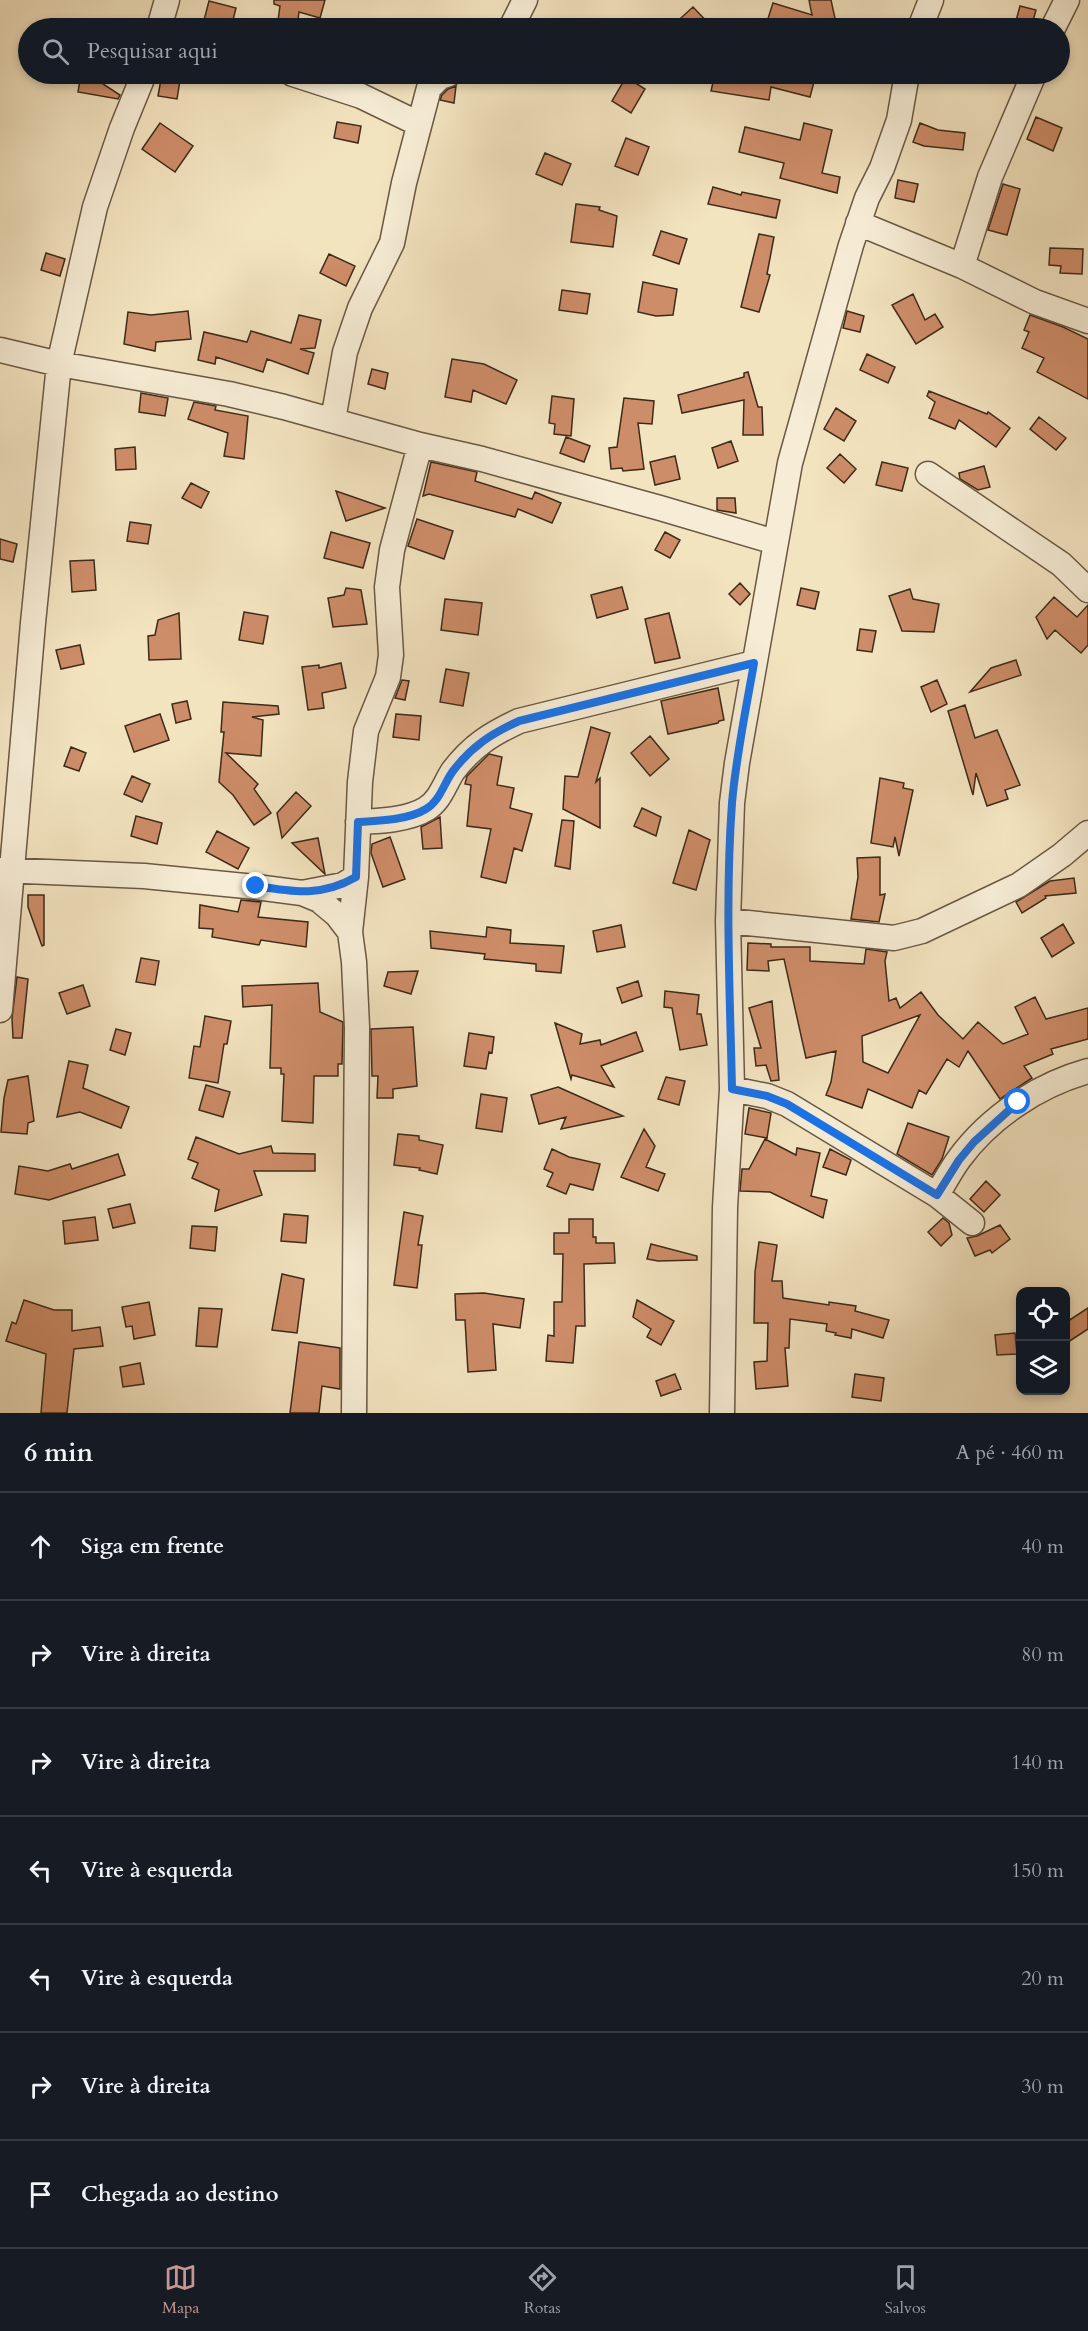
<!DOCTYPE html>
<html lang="pt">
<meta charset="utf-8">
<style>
body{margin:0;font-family:Cardo,serif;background:#242831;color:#f1f3f6}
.controls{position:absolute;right:18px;bottom:18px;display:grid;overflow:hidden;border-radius:12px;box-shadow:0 3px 9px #0003}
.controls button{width:54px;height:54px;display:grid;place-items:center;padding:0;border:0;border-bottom:2px solid #363941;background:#171b24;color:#f1f3f6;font:30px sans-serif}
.stop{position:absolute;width:18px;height:18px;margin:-14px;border:4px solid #1a73e8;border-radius:50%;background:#fff}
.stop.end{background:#1a73e8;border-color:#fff;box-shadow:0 2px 6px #0008}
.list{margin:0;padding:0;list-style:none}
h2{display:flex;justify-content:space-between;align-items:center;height:78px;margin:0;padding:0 24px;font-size:26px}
h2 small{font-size:20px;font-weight:400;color:#9ea1a6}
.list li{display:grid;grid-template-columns:39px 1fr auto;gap:18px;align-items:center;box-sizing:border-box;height:108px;padding:0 24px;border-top:2px solid #363941}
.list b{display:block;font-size:22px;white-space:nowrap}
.list em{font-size:20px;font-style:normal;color:#9ea1a6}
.icon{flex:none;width:33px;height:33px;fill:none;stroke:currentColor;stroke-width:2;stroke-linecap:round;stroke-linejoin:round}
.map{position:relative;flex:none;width:1088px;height:1413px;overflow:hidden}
.search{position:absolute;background:#171b24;box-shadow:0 3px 9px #0003;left:18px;right:18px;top:18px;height:66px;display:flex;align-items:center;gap:15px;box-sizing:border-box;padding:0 21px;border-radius:33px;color:#9ea1a6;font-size:22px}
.sheet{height:834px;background:#171b24}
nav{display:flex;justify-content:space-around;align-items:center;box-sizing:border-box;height:84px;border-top:2px solid #363941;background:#171b24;font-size:16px;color:#9ea1a6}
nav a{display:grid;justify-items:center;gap:3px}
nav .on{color:#c59692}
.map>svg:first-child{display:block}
.building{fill:#ce8d69;stroke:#3d2a19;stroke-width:1.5;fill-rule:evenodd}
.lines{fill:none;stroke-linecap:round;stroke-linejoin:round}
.minor-casing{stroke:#6a5843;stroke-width:27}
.minor{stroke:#f7edd6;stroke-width:24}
.route{stroke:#1a73e8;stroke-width:8}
</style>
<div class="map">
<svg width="1088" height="1413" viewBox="0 0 1088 1413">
<rect width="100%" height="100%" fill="#f3e4c0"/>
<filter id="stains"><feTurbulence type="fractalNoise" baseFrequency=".00333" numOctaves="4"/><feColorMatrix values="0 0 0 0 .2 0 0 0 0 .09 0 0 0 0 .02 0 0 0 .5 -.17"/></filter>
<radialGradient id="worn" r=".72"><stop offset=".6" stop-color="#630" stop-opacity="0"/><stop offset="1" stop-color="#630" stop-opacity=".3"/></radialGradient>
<path class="building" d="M 274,0 L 325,0 L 320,18 L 299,12 L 297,28 L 277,28 L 280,6 L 274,4 Z
M 809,0 L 831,0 L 836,23 L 842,25 L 841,28 L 765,28 L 773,3 L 812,15 Z
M 209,1 L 236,8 L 231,28 L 202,28 Z
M 1020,6 L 1036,10 L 1031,28 L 1014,28 Z
M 693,7 L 713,28 L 670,28 Z
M 81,74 L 88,74 L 120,95 L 118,99 L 78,92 Z
M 162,74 L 181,74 L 177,99 L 158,96 Z
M 715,74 L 816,74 L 810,97 L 771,87 L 769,100 L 711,91 Z
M 626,77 L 645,89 L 631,113 L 612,101 Z
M 456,86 L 454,103 L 440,100 L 442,95 L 448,89 Z
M 1036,117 L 1062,128 L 1053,151 L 1027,139 Z
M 337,122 L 361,126 L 358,143 L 334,138 Z
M 160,123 L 193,146 L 175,172 L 142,149 Z
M 804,123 L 832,130 L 822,173 L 840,177 L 837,193 L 780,178 L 784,163 L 739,152 L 745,127 L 800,140 Z
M 920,123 L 938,130 L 965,133 L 963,150 L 924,146 L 913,142 Z
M 626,138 L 649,147 L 638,175 L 615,166 Z
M 545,153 L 571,164 L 562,185 L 536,174 Z
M 898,180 L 918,184 L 914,202 L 895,198 Z
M 1003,184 L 1020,189 L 1007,235 L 988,230 Z
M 713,187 L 741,195 L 742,192 L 780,200 L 776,218 L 708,204 Z
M 576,204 L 600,207 L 599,210 L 617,216 L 613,247 L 571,242 Z
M 661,231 L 687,239 L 679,264 L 653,255 Z
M 759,234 L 774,237 L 767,274 L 770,275 L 759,312 L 741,307 Z
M 1050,248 L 1083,249 L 1082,274 L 1060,273 L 1061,266 L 1049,265 Z
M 46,253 L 65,259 L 60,276 L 41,270 Z
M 329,254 L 355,266 L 346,286 L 320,273 Z
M 643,282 L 677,289 L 673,315 L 656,316 L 638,312 Z
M 562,290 L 590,294 L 587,314 L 559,310 Z
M 913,294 L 925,320 L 935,314 L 943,327 L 916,344 L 892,305 Z
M 188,311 L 191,339 L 156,342 L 155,351 L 124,344 L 128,312 L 151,315 Z
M 847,311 L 864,316 L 860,332 L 843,328 Z
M 299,315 L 321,320 L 315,348 L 300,349 L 314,353 L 308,374 L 267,359 L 263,372 L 216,357 L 215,364 L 198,360 L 204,332 L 247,342 L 251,331 L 291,343 Z
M 1030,315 L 1063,327 L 1088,339 L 1088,399 L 1037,372 L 1044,358 L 1022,348 L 1029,332 L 1024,330 Z
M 867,354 L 895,367 L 888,383 L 860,370 Z
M 452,359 L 484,364 L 517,380 L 506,404 L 473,390 L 471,402 L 445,397 Z
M 372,369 L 388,373 L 385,389 L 368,384 Z
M 748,372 L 758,407 L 762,407 L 763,435 L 743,435 L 744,400 L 682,413 L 678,395 L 744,377 L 744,373 Z
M 929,391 L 987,414 L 988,412 L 1010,428 L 996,447 L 959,420 L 955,429 L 929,418 L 935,402 L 927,396 Z
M 141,393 L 168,398 L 165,416 L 139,412 Z
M 552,396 L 574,399 L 571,436 L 554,434 L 555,424 L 549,423 Z
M 624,398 L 654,401 L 652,424 L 638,423 L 644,469 L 623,471 L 622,468 L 611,469 L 609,448 L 617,447 Z
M 194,402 L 216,406 L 215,410 L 248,416 L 244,459 L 224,456 L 228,433 L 188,419 Z
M 836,408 L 856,421 L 844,441 L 824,429 Z
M 1039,417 L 1066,438 L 1056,450 L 1030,429 Z
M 566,437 L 590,446 L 584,462 L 560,453 Z
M 731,441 L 738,461 L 718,468 L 712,448 Z
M 135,447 L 136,469 L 116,470 L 115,449 Z
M 840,454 L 856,469 L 844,483 L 827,468 Z
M 675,456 L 680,479 L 655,485 L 650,462 Z
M 431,462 L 477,472 L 475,481 L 532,499 L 535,492 L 561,503 L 552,523 L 518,509 L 515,517 L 429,494 L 423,496 Z
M 882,462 L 908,468 L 902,491 L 876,485 Z
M 984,466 L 990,487 L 978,490 L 960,479 L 959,473 Z
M 191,483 L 209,492 L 201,508 L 182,498 Z
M 336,491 L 385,508 L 346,521 Z
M 717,498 L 735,498 L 736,513 L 717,510 Z
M 417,519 L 453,531 L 444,559 L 408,546 Z
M 130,522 L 151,525 L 148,544 L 127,541 Z
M 331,532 L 370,543 L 363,568 L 324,558 Z
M 665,532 L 680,540 L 670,558 L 655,550 Z
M 0,539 L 17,544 L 13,562 L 0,559 Z
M 94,560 L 96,590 L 72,592 L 70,561 Z
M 740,583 L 750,594 L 740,605 L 729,594 Z
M 622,587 L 628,609 L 597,618 L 591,595 Z
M 346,588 L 361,590 L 367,624 L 333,627 L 328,598 L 344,595 Z
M 801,588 L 819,592 L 815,609 L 797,605 Z
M 910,589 L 913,599 L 939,604 L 934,632 L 902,631 L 889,596 Z
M 1054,597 L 1077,617 L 1088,605 L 1088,645 L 1081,653 L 1055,630 L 1047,639 L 1036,617 Z
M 445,599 L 482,603 L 478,635 L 441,630 Z
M 244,612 L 268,616 L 263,644 L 239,640 Z
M 179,613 L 181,659 L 149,660 L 148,636 L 155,635 L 158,620 Z
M 669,613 L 680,658 L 655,663 L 645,619 Z
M 860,629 L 876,631 L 872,652 L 857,650 Z
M 80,645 L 84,664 L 61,669 L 56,650 Z
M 1016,660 L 1021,675 L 970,692 L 991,668 Z
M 341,663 L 346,688 L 322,693 L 324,708 L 308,710 L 302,667 L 319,665 L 319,668 Z
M 446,669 L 469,673 L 463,706 L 440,702 Z
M 402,680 L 409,681 L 405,700 L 395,698 Z
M 937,680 L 947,704 L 931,712 L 921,687 Z
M 718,688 L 724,720 L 719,721 L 718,723 L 668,734 L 661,701 Z
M 187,701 L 191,719 L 176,723 L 172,704 Z
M 223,702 L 278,706 L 279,714 L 252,717 L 263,720 L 261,756 L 226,753 L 258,784 L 254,789 L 271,813 L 254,825 L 233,795 L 219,782 L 224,732 L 221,732 Z
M 965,705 L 975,738 L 997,730 L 1020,785 L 1005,790 L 1008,799 L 987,806 L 976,773 L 973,795 L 948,711 Z
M 160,714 L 169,740 L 134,752 L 125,726 Z
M 396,714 L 421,716 L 419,740 L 393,737 Z
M 591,727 L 610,733 L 596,782 L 600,778 L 600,828 L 563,809 L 565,776 L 578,777 Z
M 650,736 L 669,759 L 650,776 L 631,753 Z
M 71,747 L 86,753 L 79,771 L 64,766 Z
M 489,754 L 502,757 L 497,785 L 514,788 L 510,808 L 532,814 L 522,851 L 514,848 L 506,883 L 481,877 L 491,829 L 467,826 L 471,785 L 465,784 L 467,776 Z
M 132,776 L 150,784 L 142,802 L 124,794 Z
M 880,778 L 904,783 L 903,788 L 913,790 L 899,856 L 895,837 L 893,847 L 871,843 Z
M 296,792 L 311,806 L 282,838 L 277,813 Z
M 642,808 L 661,817 L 656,836 L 634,826 Z
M 136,816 L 162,823 L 157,844 L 131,836 Z
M 440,817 L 442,848 L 423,849 L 421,827 Z
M 562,820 L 574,821 L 570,869 L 555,866 Z
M 689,830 L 710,840 L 696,890 L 673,883 Z
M 217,831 L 249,848 L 238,869 L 206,852 Z
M 390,837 L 405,879 L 383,887 L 371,853 L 372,844 Z
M 318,838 L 325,874 L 292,843 Z
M 880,857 L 880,895 L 885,894 L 879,922 L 851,919 L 858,877 L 857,858 Z
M 1074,878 L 1076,893 L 1045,896 L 1046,898 L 1022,913 L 1016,902 L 1050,881 Z
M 28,895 L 44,895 L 44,945 L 42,946 L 28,907 Z
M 241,900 L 261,902 L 258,917 L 308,922 L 306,947 L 261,940 L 259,945 L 212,937 L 213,929 L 199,928 L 200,905 L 238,912 Z
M 1063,924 L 1074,943 L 1052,957 L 1041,938 Z
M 621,925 L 625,947 L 597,952 L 593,931 Z
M 487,927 L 511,930 L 510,943 L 564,946 L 561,973 L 536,971 L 536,964 L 484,959 L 485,954 L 431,948 L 430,931 L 486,937 Z
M 748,943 L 771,944 L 771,947 L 810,947 L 810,961 L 864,964 L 866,949 L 887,952 L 885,961 L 889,1001 L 896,998 L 900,1008 L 921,992 L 938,1015 L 963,1039 L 978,1022 L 1003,1044 L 1028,1034 L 1015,1007 L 1035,997 L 1046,1019 L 1088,1008 L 1088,1039 L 1051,1049 L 1053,1054 L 1024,1066 L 1032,1078 L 1000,1099 L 968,1051 L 959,1067 L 947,1059 L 926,1094 L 919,1090 L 912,1108 L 868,1089 L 862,1108 L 826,1095 L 831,1082 L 836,1051 L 806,1058 L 784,959 L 768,961 L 769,971 L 747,970 ZM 920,1015 L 888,1073 L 863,1062 L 862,1036 Z
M 141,958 L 159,961 L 155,985 L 136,982 Z
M 418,971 L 411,994 L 384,986 L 388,972 Z
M 17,977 L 28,979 L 22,1038 L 13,1038 L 12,1018 Z
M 638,981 L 642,996 L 622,1003 L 617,988 Z
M 318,983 L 320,1012 L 343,1022 L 342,1064 L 338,1064 L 338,1076 L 314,1076 L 313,1123 L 282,1121 L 284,1074 L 281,1074 L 281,1068 L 270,1068 L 272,1005 L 243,1007 L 242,986 Z
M 83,985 L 90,1006 L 67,1014 L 59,993 Z
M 665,991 L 699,995 L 697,1014 L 701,1014 L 707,1045 L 680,1050 L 672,1008 L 664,1007 Z
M 772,1001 L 779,1080 L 771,1081 L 766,1065 L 756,1066 L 754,1048 L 761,1048 L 749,1008 Z
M 205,1016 L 231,1021 L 227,1044 L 224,1044 L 218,1083 L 189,1078 L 194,1046 L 200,1047 Z
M 555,1023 L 582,1034 L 580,1044 L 600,1040 L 601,1045 L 636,1032 L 643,1051 L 601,1066 L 614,1087 L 572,1075 L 571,1079 Z
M 413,1027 L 417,1086 L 393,1089 L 393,1098 L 377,1098 L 378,1076 L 372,1076 L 371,1029 Z
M 116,1029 L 131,1033 L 125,1055 L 110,1050 Z
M 469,1033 L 494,1037 L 492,1053 L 489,1052 L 486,1069 L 464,1066 Z
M 69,1061 L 88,1065 L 83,1088 L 129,1107 L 121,1128 L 80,1112 L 57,1117 Z
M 28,1076 L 34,1121 L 28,1123 L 27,1134 L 1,1132 L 4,1098 L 8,1080 Z
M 666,1077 L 685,1081 L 679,1105 L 658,1099 Z
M 206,1085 L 230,1092 L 223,1117 L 199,1110 Z
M 558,1087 L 623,1116 L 561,1129 L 566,1117 L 539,1124 L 531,1095 Z
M 481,1094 L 507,1098 L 502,1132 L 476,1128 Z
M 749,1108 L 771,1113 L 767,1138 L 745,1134 Z
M 908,1123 L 949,1137 L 942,1159 L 932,1175 L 897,1154 Z
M 644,1129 L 655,1146 L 646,1167 L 665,1174 L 658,1191 L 621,1177 Z
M 398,1134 L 419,1136 L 419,1140 L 443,1145 L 437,1174 L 419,1170 L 420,1168 L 394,1165 Z
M 196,1137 L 239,1154 L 271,1146 L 273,1153 L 315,1154 L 315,1171 L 254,1171 L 262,1195 L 215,1211 L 219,1190 L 192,1178 L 198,1163 L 188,1159 Z
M 765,1139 L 796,1155 L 797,1148 L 820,1153 L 811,1196 L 827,1200 L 823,1218 L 770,1192 L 740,1191 L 742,1169 L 749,1169 Z
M 552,1149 L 569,1157 L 600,1164 L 593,1190 L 570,1184 L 566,1194 L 547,1186 L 553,1173 L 544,1169 Z
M 830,1149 L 851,1160 L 846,1175 L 823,1167 Z
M 118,1154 L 125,1175 L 49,1200 L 15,1194 L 19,1166 L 48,1171 L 70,1164 L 72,1169 Z
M 986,1181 L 1000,1195 L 984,1212 L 970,1199 Z
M 130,1204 L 135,1223 L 113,1228 L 108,1209 Z
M 404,1212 L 423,1216 L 418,1245 L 422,1245 L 417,1288 L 394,1285 Z
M 284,1214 L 308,1216 L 306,1243 L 281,1241 Z
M 95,1217 L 98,1240 L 65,1244 L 63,1221 Z
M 943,1218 L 949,1223 L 952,1235 L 941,1246 L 928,1232 Z
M 569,1219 L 593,1219 L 593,1237 L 596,1237 L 596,1243 L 614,1243 L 615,1263 L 584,1264 L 585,1326 L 576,1326 L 573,1363 L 546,1361 L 548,1335 L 554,1336 L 554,1302 L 562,1302 L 563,1254 L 554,1254 L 554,1233 L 569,1233 Z
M 1000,1225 L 1010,1239 L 992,1253 L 990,1250 L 975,1256 L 967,1238 L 977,1236 Z
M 192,1226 L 217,1227 L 215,1251 L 190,1248 Z
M 759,1242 L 777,1245 L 772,1281 L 782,1281 L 783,1298 L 829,1305 L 829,1302 L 856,1306 L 855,1311 L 889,1320 L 883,1338 L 852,1329 L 851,1338 L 835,1335 L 836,1333 L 826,1331 L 827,1324 L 790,1319 L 789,1348 L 785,1348 L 788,1386 L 756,1389 L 754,1362 L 767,1361 L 768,1323 L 754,1323 L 755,1272 Z
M 651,1244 L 697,1256 L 697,1260 L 658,1261 L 647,1259 Z
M 282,1274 L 304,1279 L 297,1333 L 272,1330 Z
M 484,1293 L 524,1299 L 520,1328 L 493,1324 L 496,1370 L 468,1372 L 465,1320 L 456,1320 L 455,1294 Z
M 24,1300 L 54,1310 L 72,1310 L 72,1331 L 100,1327 L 103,1346 L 74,1349 L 67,1413 L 41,1413 L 46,1354 L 6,1341 L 12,1322 L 16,1324 Z
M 637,1300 L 674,1321 L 661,1345 L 647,1337 L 651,1329 L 633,1317 Z
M 149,1302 L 155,1335 L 134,1339 L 132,1326 L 126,1327 L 122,1307 Z
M 199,1308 L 222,1309 L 217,1347 L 196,1346 Z
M 1088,1308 L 1088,1329 L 1065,1344 L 1065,1323 Z
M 1015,1333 L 1017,1354 L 997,1355 L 995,1335 Z
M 299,1342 L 340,1348 L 340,1389 L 322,1386 L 319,1413 L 290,1413 Z
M 140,1363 L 144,1384 L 123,1387 L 120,1367 Z
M 675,1374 L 681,1389 L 661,1396 L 656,1381 Z
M 855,1374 L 884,1378 L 881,1401 L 852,1397 Z"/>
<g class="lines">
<defs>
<path id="minor" d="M 159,28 L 167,0
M 511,28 L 525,0
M 920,28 L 931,0
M 1053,28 L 1067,0
M 293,74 L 361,96 L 419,124
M 858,223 L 962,266 L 1035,302 L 1088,321
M 962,266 L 990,177 L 1034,74
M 0,350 L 59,364 L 229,394 L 284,407 L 420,445 L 482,459 L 660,508 L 775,542
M 333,420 L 345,352 L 360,308 L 392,243 L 404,183 L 429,88 L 440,77 L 449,74
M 928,474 L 1061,564 L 1088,590
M 358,822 C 379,821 408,820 426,809 C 440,801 445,783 453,771 C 472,746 491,734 519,721 L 754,663
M 0,870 L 144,876 L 256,887 L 302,893 L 319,900 L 337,915 L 350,932
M 302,893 L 343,885 L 356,877
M 728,921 L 894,938 L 922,931 L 1019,885 L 1062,855 L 1088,833
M 0,1010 L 33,623 L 59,364 L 95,207 L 122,128 L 144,74
M 732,1089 L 767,1096 L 787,1104 L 937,1195 L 972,1223
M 937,1195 C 944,1183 951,1170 959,1159 C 990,1117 1038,1085 1088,1071
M 354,1413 L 357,1027 L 354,962 L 350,932 L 356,877 L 360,782 L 366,731 L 388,677 L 391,655 L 387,587 L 392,550 L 420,445
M 722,1413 L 725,1207 L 732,1089 L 728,921 L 732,803 L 737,763 L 790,463 L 851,245 L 867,198 L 882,168 L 899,120 L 907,74"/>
</defs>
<use href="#minor" class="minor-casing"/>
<use href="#minor" class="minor"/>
</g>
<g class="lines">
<path class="route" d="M 256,886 C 294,892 321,897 356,877 L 358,822 C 379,821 408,820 426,809 C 440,801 444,783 453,771 C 472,746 491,734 519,721 L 754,663 C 746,709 736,756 732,803 C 725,898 730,994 732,1089 L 767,1096 L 787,1104 L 937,1195 L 959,1160 L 974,1142 L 1018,1102"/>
</g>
<rect width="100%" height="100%" filter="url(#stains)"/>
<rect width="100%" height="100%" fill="url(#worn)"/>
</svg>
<div class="controls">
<button><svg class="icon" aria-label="locate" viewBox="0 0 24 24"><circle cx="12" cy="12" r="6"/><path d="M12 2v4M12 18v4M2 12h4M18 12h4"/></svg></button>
<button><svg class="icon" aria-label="layers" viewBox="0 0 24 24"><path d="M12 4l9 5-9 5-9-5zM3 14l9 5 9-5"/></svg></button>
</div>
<div class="stop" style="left:1018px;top:1102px"></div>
<div class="stop end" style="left:256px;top:886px"></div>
<div class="search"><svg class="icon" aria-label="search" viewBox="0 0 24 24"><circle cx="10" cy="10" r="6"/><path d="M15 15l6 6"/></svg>Pesquisar aqui</div>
</div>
<section class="sheet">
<h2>6 min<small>A pé · 460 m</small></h2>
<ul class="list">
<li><svg class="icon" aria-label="ahead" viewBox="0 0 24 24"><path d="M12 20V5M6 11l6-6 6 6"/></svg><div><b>Siga em frente</b></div><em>40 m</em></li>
<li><svg class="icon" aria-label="right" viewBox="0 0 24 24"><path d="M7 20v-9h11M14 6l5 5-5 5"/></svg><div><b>Vire à direita</b></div><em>80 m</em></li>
<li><svg class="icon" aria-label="right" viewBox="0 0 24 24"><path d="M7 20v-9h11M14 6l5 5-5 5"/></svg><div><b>Vire à direita</b></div><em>140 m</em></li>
<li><svg class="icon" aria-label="left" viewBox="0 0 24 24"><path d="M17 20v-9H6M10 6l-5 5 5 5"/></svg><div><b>Vire à esquerda</b></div><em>150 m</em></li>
<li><svg class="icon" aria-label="left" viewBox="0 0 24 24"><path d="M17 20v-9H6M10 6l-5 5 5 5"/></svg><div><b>Vire à esquerda</b></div><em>20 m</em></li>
<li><svg class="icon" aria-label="right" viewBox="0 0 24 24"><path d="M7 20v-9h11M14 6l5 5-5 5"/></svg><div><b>Vire à direita</b></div><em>30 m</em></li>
<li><svg class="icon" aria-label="arrive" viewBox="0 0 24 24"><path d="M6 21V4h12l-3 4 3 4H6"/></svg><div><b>Chegada ao destino</b></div></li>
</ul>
</section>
<nav>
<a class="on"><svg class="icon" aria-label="map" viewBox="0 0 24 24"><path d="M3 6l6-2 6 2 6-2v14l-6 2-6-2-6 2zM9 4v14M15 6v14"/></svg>Mapa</a>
<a><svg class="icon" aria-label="directions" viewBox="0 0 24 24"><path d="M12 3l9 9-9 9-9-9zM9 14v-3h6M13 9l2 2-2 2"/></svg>Rotas</a>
<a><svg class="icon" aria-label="saved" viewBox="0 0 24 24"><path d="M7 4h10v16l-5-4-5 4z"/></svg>Salvos</a>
</nav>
